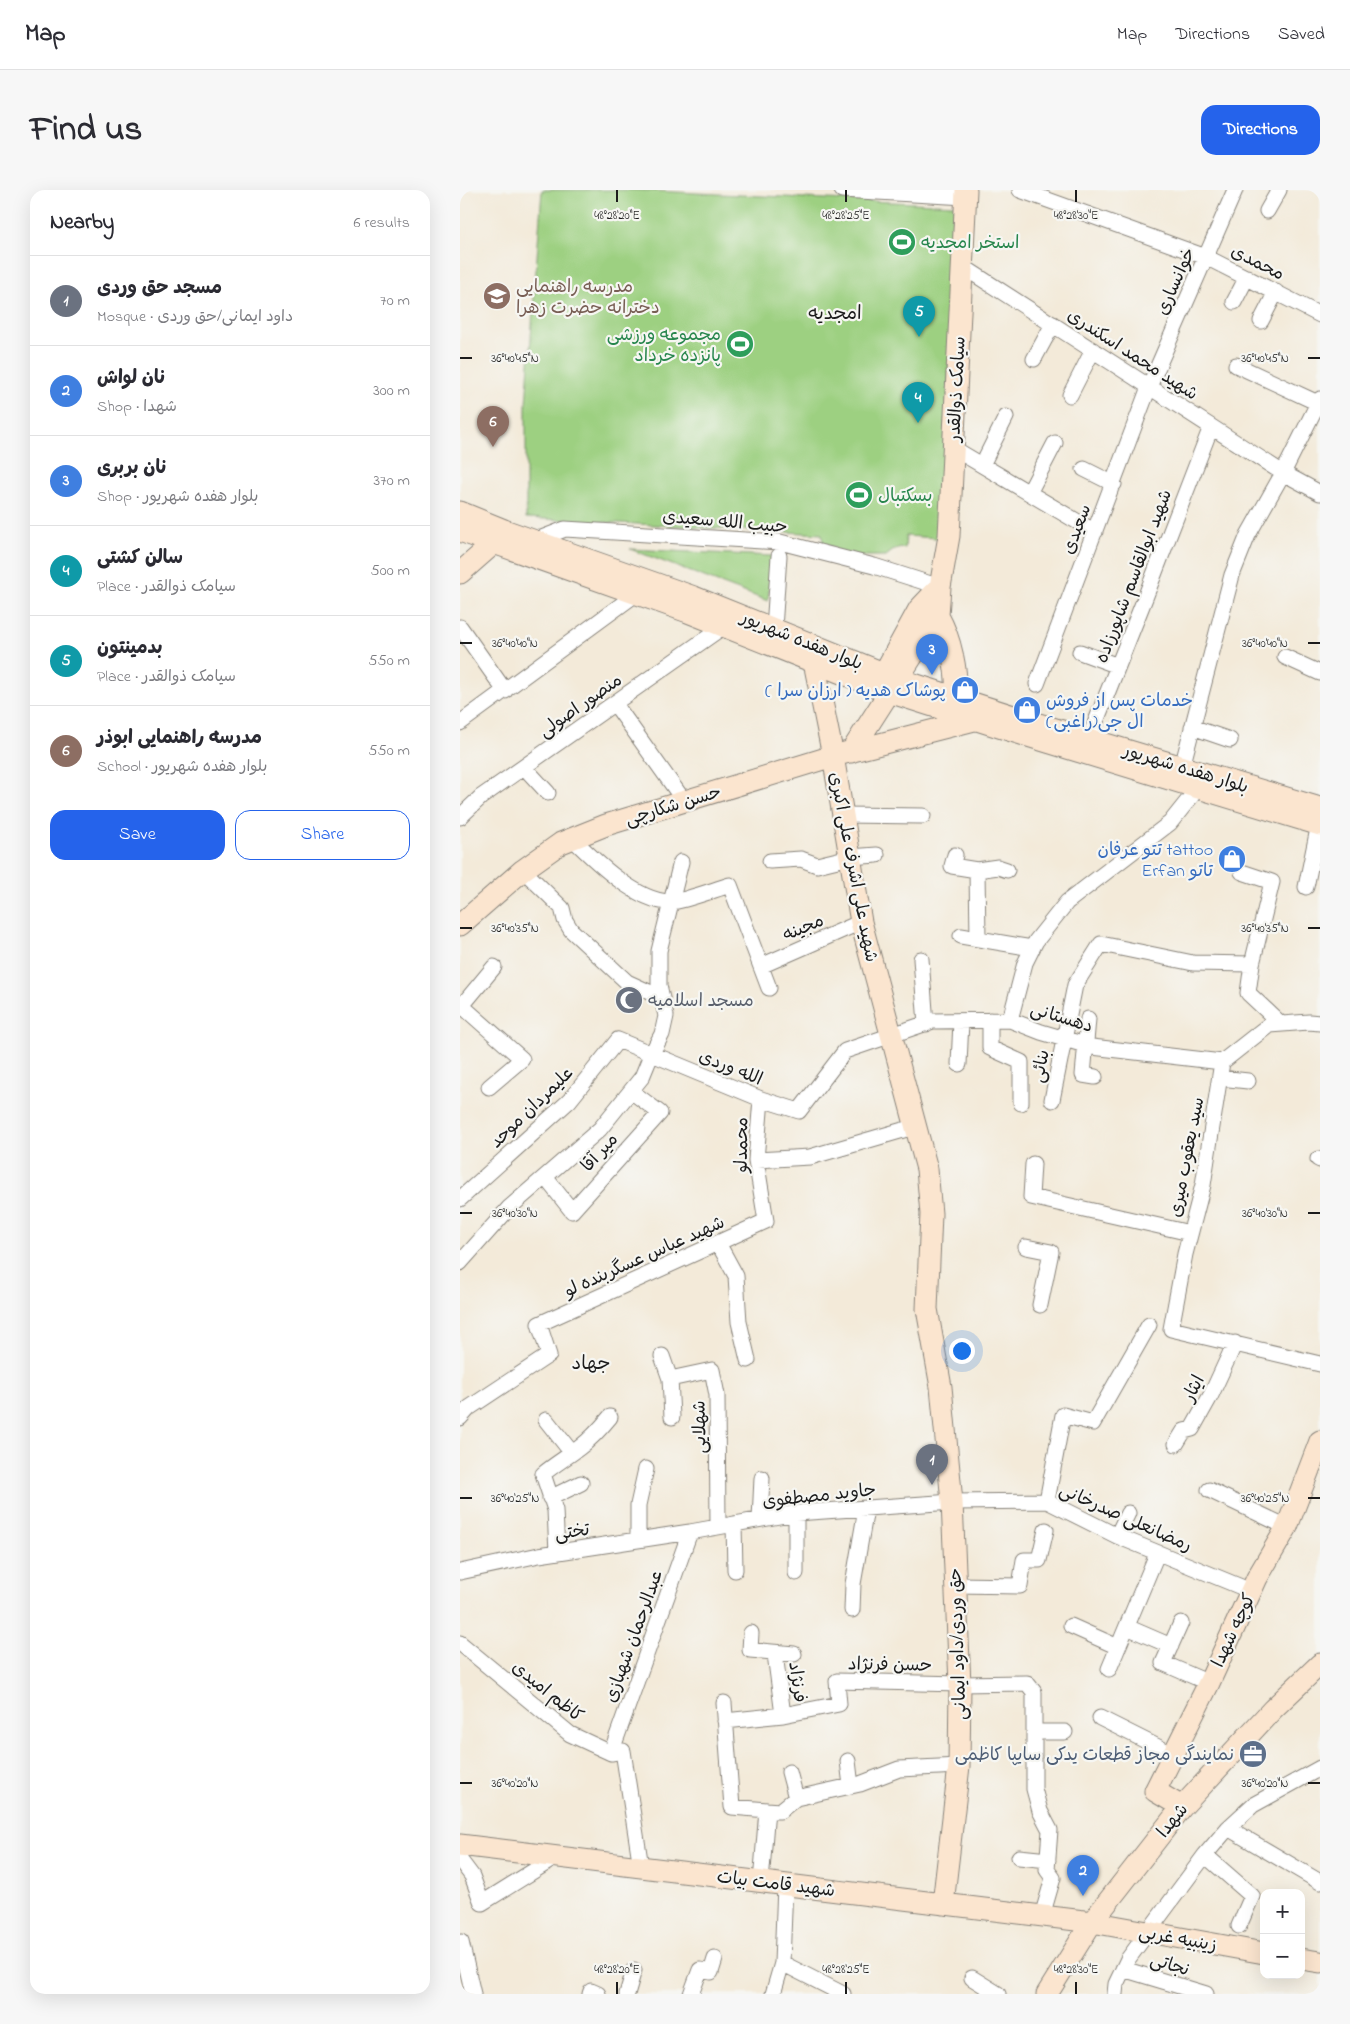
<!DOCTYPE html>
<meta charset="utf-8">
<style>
body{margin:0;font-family:"Indie Flower","Playpen Sans Arabic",sans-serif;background:#f7f7f7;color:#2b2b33}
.controls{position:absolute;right:15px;bottom:15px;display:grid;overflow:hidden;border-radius:10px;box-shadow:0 5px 20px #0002}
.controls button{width:45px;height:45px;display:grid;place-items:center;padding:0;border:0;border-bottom:1px solid #e1e1e2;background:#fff;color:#2b2b33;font:25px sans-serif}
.you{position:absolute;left:501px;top:1160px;width:18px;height:18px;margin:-12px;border:4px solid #fff;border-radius:50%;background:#1a73e8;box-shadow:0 0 0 8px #1a73e833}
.badge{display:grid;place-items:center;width:32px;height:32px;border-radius:50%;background:#2563eb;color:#fff;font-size:16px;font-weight:700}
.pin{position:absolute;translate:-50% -41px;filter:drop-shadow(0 1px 2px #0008)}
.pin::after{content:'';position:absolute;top:26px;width:18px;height:15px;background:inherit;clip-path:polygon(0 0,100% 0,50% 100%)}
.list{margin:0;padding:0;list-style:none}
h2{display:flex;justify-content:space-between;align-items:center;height:65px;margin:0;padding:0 20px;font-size:21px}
h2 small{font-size:16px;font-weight:400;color:#7c7c81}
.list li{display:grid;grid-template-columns:32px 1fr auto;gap:15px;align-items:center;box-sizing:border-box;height:90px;padding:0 20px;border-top:1px solid #e1e1e2}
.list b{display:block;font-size:19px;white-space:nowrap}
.list p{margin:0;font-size:16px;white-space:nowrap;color:#7c7c81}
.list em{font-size:16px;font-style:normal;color:#7c7c81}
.actions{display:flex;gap:10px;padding:15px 20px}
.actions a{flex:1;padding:11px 0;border:1px solid #2563eb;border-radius:15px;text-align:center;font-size:18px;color:#2563eb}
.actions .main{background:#2563eb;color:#fff}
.map{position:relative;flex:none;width:860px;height:1804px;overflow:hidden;border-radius:15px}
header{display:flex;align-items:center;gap:30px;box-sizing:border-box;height:70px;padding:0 25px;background:#fff;border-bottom:1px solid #e1e1e2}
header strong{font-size:24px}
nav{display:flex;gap:28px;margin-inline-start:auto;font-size:18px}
.intro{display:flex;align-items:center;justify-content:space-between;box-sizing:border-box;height:120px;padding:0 30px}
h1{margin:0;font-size:35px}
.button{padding:12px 22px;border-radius:15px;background:#2563eb;color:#fff;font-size:18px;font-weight:700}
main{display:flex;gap:30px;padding:0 30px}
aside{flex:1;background:#fff;border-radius:15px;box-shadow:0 5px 20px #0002}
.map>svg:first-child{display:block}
.green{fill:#9dd081;stroke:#5c764e}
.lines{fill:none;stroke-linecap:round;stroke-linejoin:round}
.street-casing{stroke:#88837a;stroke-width:17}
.secondary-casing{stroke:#88837a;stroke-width:23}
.street{stroke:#fff;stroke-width:15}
.secondary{stroke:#fbe5cf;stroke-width:21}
.ticks{fill:none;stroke:#1c1c1c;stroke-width:2}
.labels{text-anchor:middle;stroke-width:4.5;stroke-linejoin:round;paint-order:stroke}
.leisure-label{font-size:18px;fill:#27864d;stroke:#f6f6f2;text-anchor:start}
.street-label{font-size:18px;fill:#1c1c1c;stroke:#f6f6f2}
.education-label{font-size:18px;fill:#785e54;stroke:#f6f6f2;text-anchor:start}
.shop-label{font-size:18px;fill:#366cbe;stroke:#f6f6f2;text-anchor:end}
.worship-label{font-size:18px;fill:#5b616d;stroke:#f6f6f2;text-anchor:start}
.service-label{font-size:18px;fill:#4e5e75;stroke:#f6f6f2;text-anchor:end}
.neighbourhood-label{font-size:19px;fill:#1c1c1c;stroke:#f6f6f2}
.ticks-label{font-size:12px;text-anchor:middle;fill:#1c1c1c;stroke:#f6f6f2;stroke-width:4.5;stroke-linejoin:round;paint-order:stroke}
</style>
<header>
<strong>Map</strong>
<nav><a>Map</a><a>Directions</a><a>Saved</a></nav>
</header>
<div class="intro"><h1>Find us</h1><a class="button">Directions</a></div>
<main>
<aside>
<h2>Nearby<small>6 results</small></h2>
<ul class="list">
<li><span class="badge" style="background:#6b7280">1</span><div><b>مسجد حق وردی</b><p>Mosque · داود ایمانی/حق وردی</p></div><em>70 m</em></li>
<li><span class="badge" style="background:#3f7fe0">2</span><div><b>نان لواش</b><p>Shop · شهدا</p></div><em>300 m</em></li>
<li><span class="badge" style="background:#3f7fe0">3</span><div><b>نان بربری</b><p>Shop · بلوار هفده شهریور</p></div><em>370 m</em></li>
<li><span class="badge" style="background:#0f9aa8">4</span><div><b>سالن کشتی</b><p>Place · سیامک ذوالقدر</p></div><em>500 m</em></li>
<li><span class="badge" style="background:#0f9aa8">5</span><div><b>بدمینتون</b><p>Place · سیامک ذوالقدر</p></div><em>550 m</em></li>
<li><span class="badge" style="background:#8d6e63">6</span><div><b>مدرسه راهنمایی ابوذر</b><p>School · بلوار هفده شهریور</p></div><em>550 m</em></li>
</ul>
<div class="actions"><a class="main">Save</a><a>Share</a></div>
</aside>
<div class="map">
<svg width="860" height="1804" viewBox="0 0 860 1804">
<rect width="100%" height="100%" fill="#f6f6f2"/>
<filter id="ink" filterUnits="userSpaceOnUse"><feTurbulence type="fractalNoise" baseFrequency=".02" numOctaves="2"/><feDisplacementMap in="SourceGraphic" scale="10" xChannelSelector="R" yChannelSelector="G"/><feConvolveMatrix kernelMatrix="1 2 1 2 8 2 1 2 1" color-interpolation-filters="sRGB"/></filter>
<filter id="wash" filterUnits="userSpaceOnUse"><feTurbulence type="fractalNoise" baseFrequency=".0096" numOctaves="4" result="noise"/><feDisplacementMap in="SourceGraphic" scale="20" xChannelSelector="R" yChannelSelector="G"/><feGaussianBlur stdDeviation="1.12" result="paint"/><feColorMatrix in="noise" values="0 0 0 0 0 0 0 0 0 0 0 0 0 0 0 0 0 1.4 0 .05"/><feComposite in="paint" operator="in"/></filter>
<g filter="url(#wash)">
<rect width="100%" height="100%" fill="#f3ead9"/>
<path class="green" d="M 82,0 L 172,0 L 496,15 L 482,343 L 477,348 L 446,346 L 445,358 L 435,359 L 426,366 L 383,366 L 373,357 L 363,354 L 362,344 L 66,328 L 66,214 Z
M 170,359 L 312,366 L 308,411 Z"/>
</g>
<g filter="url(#ink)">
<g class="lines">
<defs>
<path id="street" d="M 382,0 L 506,7
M 560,0 L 746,67 L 860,125
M 807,21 L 819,0
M 502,76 L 823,283 L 860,303
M 774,112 L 787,87
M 801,131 L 816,102
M 574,169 L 593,134
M 776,175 L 860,214
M 610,205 L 633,160
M 493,258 L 635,342
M 522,275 L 546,227
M 624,279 L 654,294
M 569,303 L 595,253
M 74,351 L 105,339 L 320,352 L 414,376 L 480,397
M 0,437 L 45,501
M 314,438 L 319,366
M 620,462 L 658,476
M 825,467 L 860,483
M 577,494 L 689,197 L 775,0
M 155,514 L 224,611
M 0,533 L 176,404
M 732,537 L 770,550
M 629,549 L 685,408 L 751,237
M 64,577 L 88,603
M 722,577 L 772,385 L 788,345 L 823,283 L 860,209
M 383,625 L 463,626
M 0,627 L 21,607 L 264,436
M 112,648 C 134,670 178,713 211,712 C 224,711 256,699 270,695 L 309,798
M 495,665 L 492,676 L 517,680 L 538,677 L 547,680
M 310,671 L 341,669 L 357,675 L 390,667 L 417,665
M 63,680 L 102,718 L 105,730 L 111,740 L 167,792 L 202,808
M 517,680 L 518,749
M 782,682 L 812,692 L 792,774 L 788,803 L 821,834
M 846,697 L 859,634
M 501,746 L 572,758
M 461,769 L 466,834
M 301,776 L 401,732
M 0,814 L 62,869 L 29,897
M 0,818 L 34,777
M 628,829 L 623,885 L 635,887
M 530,830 L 530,858 L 561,872 L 561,913
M 550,830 L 565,773 L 576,751 L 607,712 L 710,633 L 738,598
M 860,833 L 849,832 L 809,835 L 762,872 L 743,995 L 725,1064 L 711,1139 L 860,1174
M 499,874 L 501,831
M 760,888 L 788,891
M 592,910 L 615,795 L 641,754 L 733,773 L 792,774
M 858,969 L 860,970
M 296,970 L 350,967 L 457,936
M 573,974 L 571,1007 L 730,1043
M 85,987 L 112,1021 L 200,923 L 171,901
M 0,1009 L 109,911 L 158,850 L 301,909 L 339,921 L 385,861 L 473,831 L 550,830 L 581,842 L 632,857 L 762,872
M 258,1053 L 276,1086 L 279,1132 L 288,1170
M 566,1057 L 591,1062 L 580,1115
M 0,1073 L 49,1018 L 140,939 L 182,887 L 191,865 L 202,844 L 206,826 L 199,795 L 199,761 L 221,672
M 202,1166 L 210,1189 L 212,1227
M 210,1189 L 252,1180 L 257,1205 L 258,1337
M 0,1228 L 9,1218 L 89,1165 L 79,1134 L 306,1031 L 296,970 L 301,909
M 86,1230 L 112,1263
M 716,1254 L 724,1241 L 732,1239 L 751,1205 L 775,1153
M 749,1300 L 827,1337
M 90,1308 L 121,1293
M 587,1311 L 603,1225 L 633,1233 L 689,1135
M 336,1323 L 336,1383
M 300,1329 L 302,1288
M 274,1334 L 275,1380
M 657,1346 L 668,1323
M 178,1350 L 178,1315 L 186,1279
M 97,1362 L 95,1320 L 83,1284 C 94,1275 107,1267 119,1258 C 131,1249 141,1238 150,1227
M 0,1382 L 79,1365 L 230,1342 L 336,1323 L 492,1312 L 587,1311 L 657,1346 L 791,1401
M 496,1395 L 560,1396 L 564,1370 L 579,1370 L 586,1340
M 392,1420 L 393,1394 L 406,1319
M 721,1433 L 703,1473 L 749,1493
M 611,1436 L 658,1457
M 667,1437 L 711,1456
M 291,1443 L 290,1460 L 334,1464
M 0,1453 L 110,1544 L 151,1563 L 163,1561 L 181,1677
M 315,1464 L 323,1525
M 649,1479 L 697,1364
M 264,1513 L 272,1617 L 307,1620 L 301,1692
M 640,1528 L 714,1565
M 265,1531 L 323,1525 L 379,1514 L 377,1491 L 500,1494 L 567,1493 L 574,1502 L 574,1599 L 580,1621 L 590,1640 L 587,1680 L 593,1688 L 582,1726
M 574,1542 L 605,1542
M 151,1563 L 230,1342
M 388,1571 L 391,1596
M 329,1582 L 336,1608
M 307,1620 L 320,1621 L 336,1608 L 400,1594 L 439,1579 L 499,1576
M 768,1638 L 860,1692
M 745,1665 L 792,1706 L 779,1736
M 559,1667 L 588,1670
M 0,1670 L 12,1686 L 22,1713 L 96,1667
M 1,1752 L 13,1804
M 322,1773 L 383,1804
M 663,1779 L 746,1804
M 512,1788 L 538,1804
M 130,1804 L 131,1801 L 138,1804
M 167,1804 L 174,1780
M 231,1804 L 240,1780 L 251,1782 L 255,1769
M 313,1804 L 322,1773 L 325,1695
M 655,1804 L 656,1794 L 668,1769 L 745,1665 L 768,1638 L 793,1615 L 860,1578"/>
<path id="secondary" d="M 0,322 L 44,340 L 234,407 L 438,489 L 572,532 L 860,618
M 0,341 L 228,422 L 429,502 L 558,543 L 860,635
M 0,383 L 33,354
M 478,426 C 491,449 498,482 496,508
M 354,472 L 373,566 L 401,732 L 467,979 L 471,1024 L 467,1119 L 481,1197 L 492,1312 L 500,1494 L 499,1576 L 483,1714
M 418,494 L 459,419 L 480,397
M 391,562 L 478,426 L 480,397 L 489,346 L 506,0
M 0,735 L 63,680 L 101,653 L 146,635 L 373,566 L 514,530
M 722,1617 L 695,1601 L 749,1493 L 797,1388 L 827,1337 L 860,1251
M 0,1655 L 632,1732 L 804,1763
M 841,1769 L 860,1772
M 587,1804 L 632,1732 L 722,1617 L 813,1519 L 860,1474"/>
</defs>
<use href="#street" class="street-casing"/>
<use href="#secondary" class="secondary-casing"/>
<use href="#street" class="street"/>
<use href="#secondary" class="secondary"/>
</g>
</g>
<path class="ticks" d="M 157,0 L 157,12M 386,0 L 386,12M 616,0 L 616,12M 0,168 L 12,168M 848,168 L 860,168M 0,453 L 12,453M 848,453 L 860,453M 0,738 L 12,738M 848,738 L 860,738M 0,1023 L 12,1023M 848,1023 L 860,1023M 0,1308 L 12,1308M 848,1308 L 860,1308M 0,1593 L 12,1593M 848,1593 L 860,1593M 157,1792 L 157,1804M 386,1792 L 386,1804M 616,1792 L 616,1804"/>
<defs>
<symbol id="stadium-disc" viewBox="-11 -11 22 22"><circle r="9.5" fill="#2e9e5b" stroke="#f6f6f2"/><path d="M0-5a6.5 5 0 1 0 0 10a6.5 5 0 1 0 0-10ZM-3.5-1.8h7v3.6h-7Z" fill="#fff"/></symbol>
<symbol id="school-disc" viewBox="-11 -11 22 22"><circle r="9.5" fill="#8d6e63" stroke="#f6f6f2"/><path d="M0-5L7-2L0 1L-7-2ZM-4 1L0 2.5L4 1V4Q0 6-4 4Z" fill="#fff"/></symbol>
<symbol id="shop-disc" viewBox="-11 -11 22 22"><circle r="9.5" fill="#3f7fe0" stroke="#f6f6f2"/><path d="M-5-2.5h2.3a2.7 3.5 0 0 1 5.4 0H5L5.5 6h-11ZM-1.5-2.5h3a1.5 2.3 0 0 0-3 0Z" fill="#fff"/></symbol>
<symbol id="mosque-disc" viewBox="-11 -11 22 22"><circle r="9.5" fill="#6b7280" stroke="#f6f6f2"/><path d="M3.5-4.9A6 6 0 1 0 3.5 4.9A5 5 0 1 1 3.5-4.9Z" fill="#fff"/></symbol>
<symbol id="office-disc" viewBox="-11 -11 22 22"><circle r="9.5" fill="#5c6f8a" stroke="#f6f6f2"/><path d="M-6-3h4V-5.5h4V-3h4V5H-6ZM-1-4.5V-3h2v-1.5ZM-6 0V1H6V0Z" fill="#fff"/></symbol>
</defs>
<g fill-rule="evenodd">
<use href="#stadium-disc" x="426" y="36" width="32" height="32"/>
<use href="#school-disc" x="21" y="90" width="32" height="32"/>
<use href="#stadium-disc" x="264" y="138" width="32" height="32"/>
<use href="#stadium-disc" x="383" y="289" width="32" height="32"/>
<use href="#shop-disc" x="489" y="484" width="32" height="32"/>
<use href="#shop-disc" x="551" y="504" width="32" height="32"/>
<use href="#shop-disc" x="756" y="653" width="32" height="32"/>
<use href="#mosque-disc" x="153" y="794" width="32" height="32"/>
<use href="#office-disc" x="777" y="1548" width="32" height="32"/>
</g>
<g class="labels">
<g class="leisure-label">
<text x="461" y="58">استخر امجدیه</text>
<text x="261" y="150" text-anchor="end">مجموعه ورزشی<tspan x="261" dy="21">پانزده خرداد</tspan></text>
<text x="418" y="311">بسکتبال</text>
</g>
<g class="street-label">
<text transform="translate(798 72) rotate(27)" y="6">محمدی</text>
<text transform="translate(715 91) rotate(-66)" y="6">خوانساری</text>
<text transform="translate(673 164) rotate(33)" y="6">شهید محمد اسکندری</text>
<text transform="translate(496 199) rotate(-87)" y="6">سیامک ذوالقدر</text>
<text transform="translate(265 331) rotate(5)" y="6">حبیب الله سعیدی</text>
<text transform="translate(616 339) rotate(-69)" y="6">سعیدی</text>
<text transform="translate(673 386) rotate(-69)" y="6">شهید ابوالقاسم شاپورزاده</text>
<text transform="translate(342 450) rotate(22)" y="6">بلوار هفده شهریور</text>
<text transform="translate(120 515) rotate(-35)" y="6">منصور اصولی</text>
<text transform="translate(726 578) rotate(17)" y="6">بلوار هفده شهریور</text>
<text transform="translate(213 615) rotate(-17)" y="6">حسن شکارچی</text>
<text transform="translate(394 677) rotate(79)" y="6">شهید علی اشرف علی اکبری</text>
<text transform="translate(343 737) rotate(-23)" y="6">مجینه</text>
<text transform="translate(602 827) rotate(17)" y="6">دهستانی</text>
<text transform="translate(580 876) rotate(-79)" y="6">بنائی</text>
<text transform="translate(271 877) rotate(22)" y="6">الله وردی</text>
<text transform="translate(71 917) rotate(-44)" y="6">علیمردان موحد</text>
<text transform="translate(281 955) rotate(-89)" y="6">محمدلو</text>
<text transform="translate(139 962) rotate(-48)" y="6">میر آقا</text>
<text transform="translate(726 967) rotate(-79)" y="6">سید یعقوب میری</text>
<text transform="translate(184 1066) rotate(-24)" y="6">شهید عباس عسگربنده لو</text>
<text transform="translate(733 1198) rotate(-63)" y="6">ایثار</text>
<text transform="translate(239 1237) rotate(-91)" y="6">شهلایی</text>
<text transform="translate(359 1305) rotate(-6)" y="6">جاوید مصطفوی</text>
<text transform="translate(666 1327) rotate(24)" y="6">رمضانعلی صدرخانی</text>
<text transform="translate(112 1341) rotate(-8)" y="6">تختی</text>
<text transform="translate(773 1440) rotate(-65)" y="6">کوچه شهدا</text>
<text transform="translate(173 1446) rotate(-70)" y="6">عبدالرحمان شهبازی</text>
<text transform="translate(497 1454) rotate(-92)" y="6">حق وردی/داود ایمانی</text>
<text transform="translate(430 1474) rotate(1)" y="6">حسن فرنژاد</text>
<text transform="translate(338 1492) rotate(82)" y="6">فرنژاد</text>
<text transform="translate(88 1501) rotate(39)" y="6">کاظم امیدی</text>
<text transform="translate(712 1630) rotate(-51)" y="6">شهدا</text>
<text transform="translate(316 1693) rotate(7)" y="6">شهید قامت بیات</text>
<text transform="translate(718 1748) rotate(10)" y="6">زینبیه غربی</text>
<text transform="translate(710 1774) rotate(17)" y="6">نجاتی</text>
</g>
<g class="education-label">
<text x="56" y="102">مدرسه راهنمایی<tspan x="56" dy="21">دخترانه حضرت زهرا</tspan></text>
</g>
<g class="shop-label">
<text x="486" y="506">پوشاک هدیه ( ارزان سرا )</text>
<text x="586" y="516" text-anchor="start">خدمات پس از فروش<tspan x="586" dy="21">ال جی(راغبی)</tspan></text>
<text x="753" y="665">تتو عرفان tattoo<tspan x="753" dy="21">Erfan تاتو</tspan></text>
</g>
<g class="worship-label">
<text x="188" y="816">مسجد اسلامیه</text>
</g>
<g class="service-label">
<text x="774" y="1570">نمایندگی مجاز قطعات یدکی سایپا کاظمی</text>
</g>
<g class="neighbourhood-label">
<text x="375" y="129">امجدیه</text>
<text x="131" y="1179">جهاد</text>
</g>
</g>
<g class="ticks-label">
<text x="157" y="29">48°28'20"E</text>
<text x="386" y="29">48°28'25"E</text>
<text x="616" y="29">48°28'30"E</text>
<text x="55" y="172">36°40'45"N</text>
<text x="805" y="172">36°40'45"N</text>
<text x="55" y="457">36°40'40"N</text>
<text x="805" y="457">36°40'40"N</text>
<text x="55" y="742">36°40'35"N</text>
<text x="805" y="742">36°40'35"N</text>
<text x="55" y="1027">36°40'30"N</text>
<text x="805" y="1027">36°40'30"N</text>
<text x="55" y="1312">36°40'25"N</text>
<text x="805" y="1312">36°40'25"N</text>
<text x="55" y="1597">36°40'20"N</text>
<text x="805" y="1597">36°40'20"N</text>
<text x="157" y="1783">48°28'20"E</text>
<text x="386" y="1783">48°28'25"E</text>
<text x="616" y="1783">48°28'30"E</text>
</g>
</svg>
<div class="controls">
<button>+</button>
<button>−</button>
</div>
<div class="you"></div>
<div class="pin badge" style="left:472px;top:1295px;background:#6b7280">1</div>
<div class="pin badge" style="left:623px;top:1706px;background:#3f7fe0">2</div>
<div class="pin badge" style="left:472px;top:485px;background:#3f7fe0">3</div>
<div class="pin badge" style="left:458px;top:233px;background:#0f9aa8">4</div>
<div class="pin badge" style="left:459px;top:147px;background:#0f9aa8">5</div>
<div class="pin badge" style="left:33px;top:257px;background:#8d6e63">6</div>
</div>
</main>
